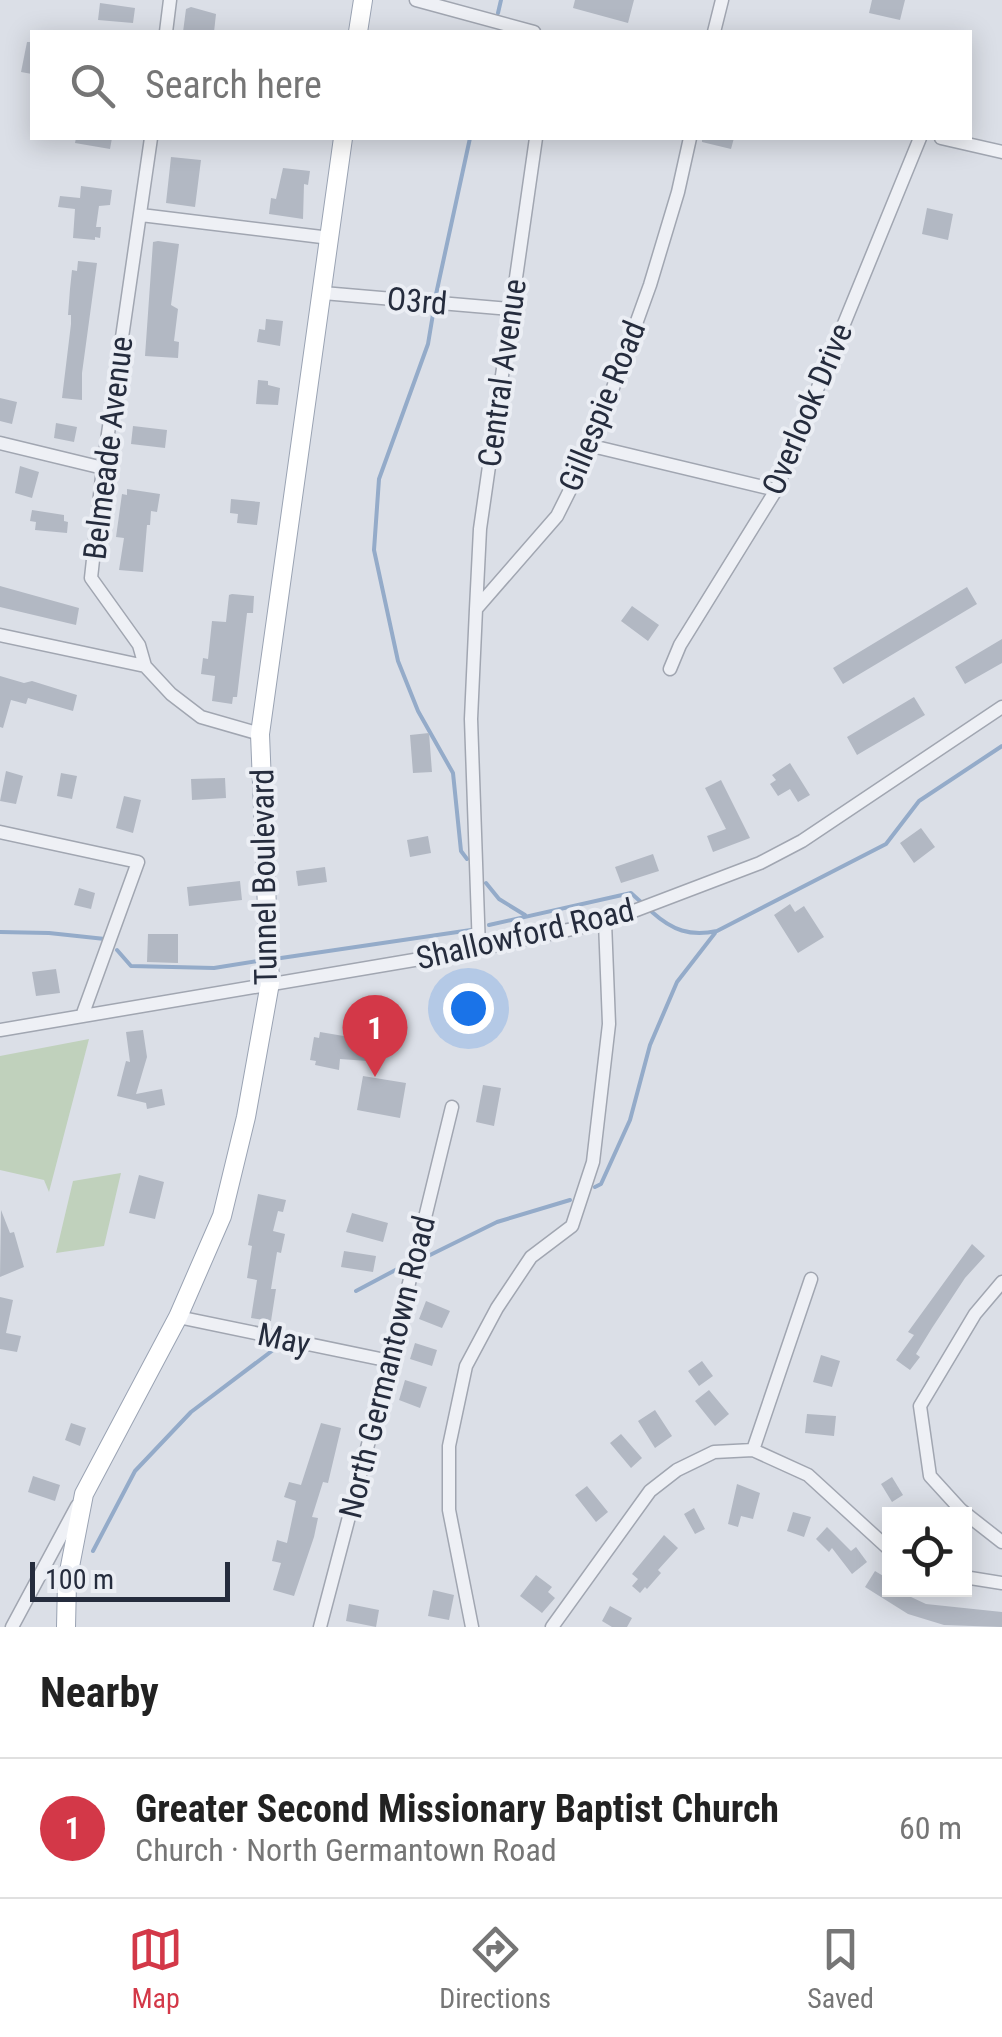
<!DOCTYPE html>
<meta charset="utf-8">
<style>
body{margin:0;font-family:"Roboto Condensed",sans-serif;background:#f2f2f2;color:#222}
.controls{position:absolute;right:30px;bottom:30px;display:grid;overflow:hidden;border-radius:0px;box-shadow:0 5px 25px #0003}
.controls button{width:90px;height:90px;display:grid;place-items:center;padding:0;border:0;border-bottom:2px solid #e0e0e0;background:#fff;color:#222;font:50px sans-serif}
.scale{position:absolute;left:30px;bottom:25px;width:200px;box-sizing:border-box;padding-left:10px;border:5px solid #252c3d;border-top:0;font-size:28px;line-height:35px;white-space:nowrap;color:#252c3d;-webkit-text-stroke:8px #ebeef4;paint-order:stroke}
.you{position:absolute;left:468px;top:1008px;width:35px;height:35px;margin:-25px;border:8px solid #fff;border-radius:50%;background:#1a73e8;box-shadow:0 0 0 15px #1a73e833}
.badge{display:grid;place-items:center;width:65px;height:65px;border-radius:50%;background:#d33848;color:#fff;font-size:32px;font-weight:700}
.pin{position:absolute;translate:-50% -82px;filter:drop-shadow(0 2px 5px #0008)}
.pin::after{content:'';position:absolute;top:52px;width:35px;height:30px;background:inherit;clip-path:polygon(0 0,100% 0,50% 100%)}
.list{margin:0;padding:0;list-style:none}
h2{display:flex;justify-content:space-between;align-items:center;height:130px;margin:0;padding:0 40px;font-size:42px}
h2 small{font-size:32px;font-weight:400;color:#767676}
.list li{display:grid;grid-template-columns:65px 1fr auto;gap:30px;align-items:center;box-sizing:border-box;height:140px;padding:0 40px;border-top:2px solid #e0e0e0}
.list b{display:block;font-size:38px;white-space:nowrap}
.list p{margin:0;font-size:32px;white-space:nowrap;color:#767676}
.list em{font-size:32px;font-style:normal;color:#767676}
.icon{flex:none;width:55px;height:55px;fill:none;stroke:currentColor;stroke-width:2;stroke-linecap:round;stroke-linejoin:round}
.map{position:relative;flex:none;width:1002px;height:1627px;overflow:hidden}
.search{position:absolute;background:#fff;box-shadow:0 5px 25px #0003;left:30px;right:30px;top:30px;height:110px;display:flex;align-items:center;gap:25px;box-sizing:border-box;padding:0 35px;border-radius:0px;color:#767676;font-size:38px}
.sheet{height:270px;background:#fff}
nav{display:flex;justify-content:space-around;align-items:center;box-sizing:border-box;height:140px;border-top:2px solid #e0e0e0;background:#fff;font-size:28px;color:#767676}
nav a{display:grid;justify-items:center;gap:5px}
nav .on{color:#d33848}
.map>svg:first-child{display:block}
.green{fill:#c0d1bc}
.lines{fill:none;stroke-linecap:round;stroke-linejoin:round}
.stream{stroke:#94abc9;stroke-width:4}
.building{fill:#b2b8c3}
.minor-casing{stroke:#a1a6b1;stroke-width:15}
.major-casing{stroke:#9aa3b3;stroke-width:20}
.minor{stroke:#eef0f5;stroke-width:12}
.major{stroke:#fff;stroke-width:18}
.labels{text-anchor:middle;stroke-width:8;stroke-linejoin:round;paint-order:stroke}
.street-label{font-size:32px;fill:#252c3d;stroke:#ebeef4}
</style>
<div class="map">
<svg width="1002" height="1627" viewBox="0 0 1002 1627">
<rect width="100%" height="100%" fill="#dbdfe7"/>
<path class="green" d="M 89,1039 L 49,1192 L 44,1180 L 0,1170 L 0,1056 Z
M 121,1173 L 104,1246 L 56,1253 L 73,1181 Z"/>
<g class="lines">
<path class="stream" d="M 498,13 L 501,0
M 435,299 L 470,138
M 434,308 L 428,344 L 379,479 L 374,550 L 398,661 L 418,711 L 453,773 L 461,851 L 467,859
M 486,883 L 499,899 L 525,915
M 652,912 C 672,930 690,937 717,931 L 886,844 L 919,801 L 1002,746
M 489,925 L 631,893 L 642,903
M 0,932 L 49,933 L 105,939
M 117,950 L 131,966 L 214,968 L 258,961
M 281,958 L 471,930
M 595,1187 L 601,1184 L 630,1120 L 650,1045 L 677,982 L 715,933
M 426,1257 L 497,1222 L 570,1200
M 356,1291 L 403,1266
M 93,1551 L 135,1471 L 191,1412 L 277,1347"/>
</g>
<path class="building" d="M 575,0 L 634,0 L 628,23 L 573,8 Z
M 872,0 L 905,0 L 900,20 L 869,13 Z
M 100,3 L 135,8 L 133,23 L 98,20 Z
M 191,7 L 216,14 L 214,32 L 183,32 L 186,9 Z
M 27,42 L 32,42 L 32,74 L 21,72 Z
M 76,138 L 112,138 L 110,149 L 75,143 Z
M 702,138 L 734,138 L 731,149 L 702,142 Z
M 171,157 L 201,160 L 195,207 L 166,203 Z
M 283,168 L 310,171 L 308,185 L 304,184 L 303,219 L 269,214 L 271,198 L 276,199 Z
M 81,186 L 112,190 L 110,205 L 99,206 L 96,227 L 101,227 L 100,238 L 95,237 L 95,240 L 73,238 L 75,209 L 58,207 L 60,196 L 80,198 Z
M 927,208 L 953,214 L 948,240 L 922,234 Z
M 158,241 L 179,244 L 171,305 L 178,309 L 174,341 L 179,342 L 178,358 L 145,356 L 153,242 Z
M 78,261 L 97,263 L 82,373 L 82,400 L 62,398 L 71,324 L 71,315 L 68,315 L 70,289 L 72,270 L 77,271 Z
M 266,319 L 283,321 L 280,346 L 257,342 L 259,329 L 265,330 Z
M 258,380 L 268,381 L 268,385 L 280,388 L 278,405 L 256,404 Z
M 0,398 L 17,402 L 12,424 L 0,421 Z
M 56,423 L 77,427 L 74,442 L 54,438 Z
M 133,426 L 167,430 L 165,448 L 131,444 Z
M 20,466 L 39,472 L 32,498 L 15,493 Z
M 127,489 L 160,494 L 157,512 L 151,511 L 150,525 L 147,525 L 143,572 L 119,570 L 124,538 L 116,537 L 122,494 L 127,495 Z
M 231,499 L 260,502 L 257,525 L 237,523 L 238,514 L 230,513 Z
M 32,510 L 64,515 L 64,521 L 68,522 L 67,533 L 35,530 L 36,522 L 30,521 Z
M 0,586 L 79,608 L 76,625 L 0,607 Z
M 967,587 L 977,604 L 843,684 L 833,668 Z
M 232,594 L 254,596 L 253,613 L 247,613 L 237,697 L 233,697 L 232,704 L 212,701 L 215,676 L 201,674 L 203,658 L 208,659 L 212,621 L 226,622 L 229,595 Z
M 632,606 L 659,625 L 648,641 L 621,621 Z
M 1002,639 L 1002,663 L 965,684 L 955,667 Z
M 0,676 L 24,683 L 32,681 L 77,695 L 73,711 L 28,698 L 26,704 L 11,700 L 3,728 L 0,727 Z
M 914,697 L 925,715 L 857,755 L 847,737 Z
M 429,733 L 432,772 L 413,773 L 410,735 Z
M 790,763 L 810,795 L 798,802 L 790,789 L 778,796 L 770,784 L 776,780 L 772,775 Z
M 6,771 L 23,776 L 16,804 L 0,801 Z
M 61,773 L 77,776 L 72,799 L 57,796 Z
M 225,778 L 226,798 L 192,800 L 191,779 Z
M 721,780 L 750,838 L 713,852 L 707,836 L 726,829 L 705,788 Z
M 124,796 L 141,800 L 133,833 L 116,828 Z
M 921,828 L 935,847 L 914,863 L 900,843 Z
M 428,836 L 431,853 L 410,857 L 407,840 Z
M 653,854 L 659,871 L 621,883 L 615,867 Z
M 325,867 L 327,882 L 298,886 L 296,871 Z
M 240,881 L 242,900 L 189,906 L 187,887 Z
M 79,888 L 95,893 L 91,909 L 74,905 Z
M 790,904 L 795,912 L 804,906 L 824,937 L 798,953 L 774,915 Z
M 148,934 L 178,934 L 178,963 L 147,962 Z
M 56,969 L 60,993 L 36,996 L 32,972 Z
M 143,1030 L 147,1057 L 136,1094 L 162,1089 L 165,1105 L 147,1109 L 146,1103 L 117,1096 L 126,1061 L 130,1062 L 126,1032 Z
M 320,1032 L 385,1043 L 382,1062 L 340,1059 L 339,1070 L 315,1065 L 316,1061 L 310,1060 L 314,1037 L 319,1038 Z
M 363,1076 L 406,1083 L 400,1118 L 357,1110 Z
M 483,1085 L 501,1088 L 494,1126 L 476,1122 Z
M 139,1175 L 164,1182 L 155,1219 L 129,1213 Z
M 258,1194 L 286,1200 L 283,1212 L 278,1211 L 273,1231 L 285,1234 L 281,1253 L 277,1252 L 271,1289 L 276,1289 L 271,1321 L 251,1318 L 257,1280 L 247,1278 L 252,1246 L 248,1245 Z
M 1,1210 L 10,1233 L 14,1232 L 24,1267 L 0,1277 Z
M 352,1213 L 388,1223 L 383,1242 L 346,1232 Z
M 972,1244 L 985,1256 L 965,1278 L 932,1328 L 916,1354 L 920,1357 L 910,1370 L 896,1360 L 914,1335 L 908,1332 Z
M 344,1251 L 376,1256 L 373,1272 L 341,1267 Z
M 0,1297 L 13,1300 L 6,1333 L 21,1336 L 17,1352 L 0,1349 Z
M 426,1301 L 450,1311 L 442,1328 L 419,1319 Z
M 415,1343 L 437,1350 L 432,1366 L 410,1359 Z
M 821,1355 L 840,1361 L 832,1387 L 813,1382 Z
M 702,1361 L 713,1376 L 699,1386 L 688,1371 Z
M 405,1380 L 427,1387 L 420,1408 L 399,1400 Z
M 709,1390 L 729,1414 L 715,1426 L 695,1401 Z
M 655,1410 L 672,1436 L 655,1448 L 638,1421 Z
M 807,1414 L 836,1416 L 834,1436 L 805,1433 Z
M 71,1423 L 86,1428 L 80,1446 L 65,1440 Z
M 321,1423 L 341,1428 L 328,1483 L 323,1482 L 312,1517 L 318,1518 L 314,1537 L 294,1596 L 273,1590 L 281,1563 L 272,1561 L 277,1540 L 287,1543 L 296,1501 L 284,1497 L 289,1482 L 301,1485 Z
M 621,1434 L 642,1458 L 631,1468 L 610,1443 Z
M 33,1476 L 60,1485 L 55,1501 L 28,1492 Z
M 892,1477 L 903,1495 L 892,1502 L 881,1484 Z
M 737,1484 L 760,1493 L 753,1519 L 741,1516 L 738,1527 L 728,1524 Z
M 587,1486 L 608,1512 L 596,1522 L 575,1495 Z
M 694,1508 L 705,1529 L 695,1534 L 684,1514 Z
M 793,1512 L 811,1517 L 804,1537 L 787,1531 Z
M 827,1527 L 851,1551 L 856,1547 L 867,1562 L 852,1574 L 832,1548 L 829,1552 L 816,1539 Z
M 664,1535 L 678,1548 L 658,1570 L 661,1573 L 647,1589 L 645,1587 L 640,1593 L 632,1586 L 638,1579 L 632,1574 Z
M 875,1571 L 890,1580 L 890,1590 L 896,1590 L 926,1604 L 1002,1612 L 1002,1627 L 944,1625 L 908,1614 L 865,1587 Z
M 536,1575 L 552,1587 L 548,1592 L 555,1598 L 542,1613 L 520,1596 Z
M 433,1590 L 454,1595 L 449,1620 L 428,1616 Z
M 349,1604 L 379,1610 L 376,1627 L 346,1621 Z
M 610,1606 L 632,1618 L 627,1627 L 612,1627 L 602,1621 Z"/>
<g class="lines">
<defs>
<path id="minor" d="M 416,0 L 534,32
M 166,32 L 170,0
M 714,32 L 722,0
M 151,138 L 103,468 L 91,578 L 139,645 L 145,666 L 171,694 L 201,717 L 260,734
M 941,138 L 1002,152
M 141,215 L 330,238
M 323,293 L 511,309
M 0,443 L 103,468
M 592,446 L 776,490
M 476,609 L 480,529 L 536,138
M 0,635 L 145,666
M 670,669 L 680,645 L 776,490 L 920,138
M 0,832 L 138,862 L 82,1016
M 479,949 L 471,719 L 476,609 L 557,516 L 592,446 L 650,285 L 678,192 L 690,138
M 0,1030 L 479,949 L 605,922 L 760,863 L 802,841 L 1002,707
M 1002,1282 L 975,1314 L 920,1406 L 930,1476 L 961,1510 L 1002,1542
M 178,1317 L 390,1361
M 753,1450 L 811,1279
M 964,1577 L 1002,1583
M 12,1627 L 77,1506
M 320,1627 L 390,1361 L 452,1107
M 472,1627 L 449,1510 L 449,1446 L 466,1366 L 497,1308 L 531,1257 L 572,1226 L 593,1162 L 609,1024 L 605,922
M 552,1627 L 650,1491 L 677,1470 L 714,1452 L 753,1450 L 808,1475 L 890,1550"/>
<path id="major" d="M 358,32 L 363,0
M 66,1627 L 67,1582 L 84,1494 L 178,1317 L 222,1216 L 246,1117 L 270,983 L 260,734 L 343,138"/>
</defs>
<use href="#minor" class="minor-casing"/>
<use href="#major" class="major-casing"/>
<use href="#minor" class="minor"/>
<use href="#major" class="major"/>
</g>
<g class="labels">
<g class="street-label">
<text transform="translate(417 301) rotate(5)" y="11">O3rd</text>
<text transform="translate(502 373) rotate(-82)" y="11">Central Avenue</text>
<text transform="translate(602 406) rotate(-68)" y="11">Gillespie Road</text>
<text transform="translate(807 409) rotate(-67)" y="11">Overlook Drive</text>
<text transform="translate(108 448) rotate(-83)" y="11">Belmeade Avenue</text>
<text transform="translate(264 877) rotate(-91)" y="11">Tunnel Boulevard</text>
<text transform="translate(525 934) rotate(-13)" y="11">Shallowford Road</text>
<text transform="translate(284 1339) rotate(12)" y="11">May</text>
<text transform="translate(387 1367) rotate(-76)" y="11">North Germantown Road</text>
</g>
</g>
</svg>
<div class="controls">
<button><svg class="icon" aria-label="locate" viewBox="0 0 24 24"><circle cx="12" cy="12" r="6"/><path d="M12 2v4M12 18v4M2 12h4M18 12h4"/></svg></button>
</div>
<div class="scale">100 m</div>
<div class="you"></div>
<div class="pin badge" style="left:375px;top:1077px">1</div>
<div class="search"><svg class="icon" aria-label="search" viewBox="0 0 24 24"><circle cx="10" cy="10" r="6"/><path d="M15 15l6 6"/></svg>Search here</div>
</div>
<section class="sheet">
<h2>Nearby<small></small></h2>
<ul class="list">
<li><span class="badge">1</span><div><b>Greater Second Missionary Baptist Church</b><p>Church · North Germantown Road</p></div><em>60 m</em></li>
</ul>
</section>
<nav>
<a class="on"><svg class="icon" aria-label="map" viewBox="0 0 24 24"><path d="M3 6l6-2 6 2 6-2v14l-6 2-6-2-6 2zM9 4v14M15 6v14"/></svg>Map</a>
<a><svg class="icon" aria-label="directions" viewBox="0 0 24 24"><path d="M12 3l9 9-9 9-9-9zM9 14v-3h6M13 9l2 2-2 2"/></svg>Directions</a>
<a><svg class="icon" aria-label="saved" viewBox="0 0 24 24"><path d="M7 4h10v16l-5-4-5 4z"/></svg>Saved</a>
</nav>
